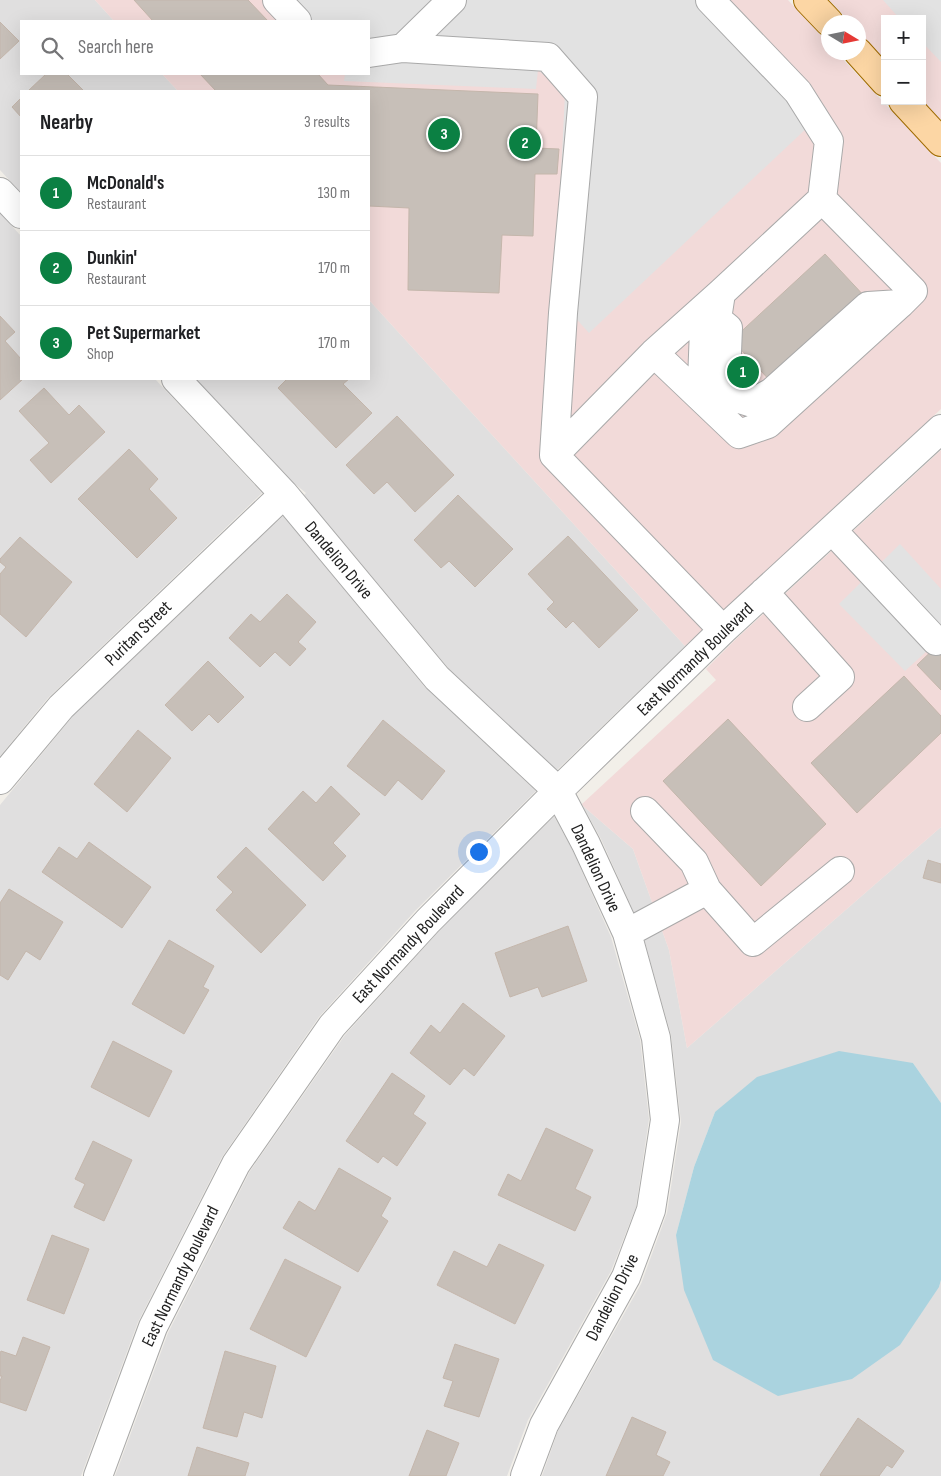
<!DOCTYPE html>
<meta charset="utf-8">
<style>
body{margin:0;font-family:"Sofia Sans Condensed",sans-serif;background:#f6f6f6;color:#202124}
.controls{position:absolute;right:15px;top:15px;display:grid;overflow:hidden;border-radius:0px;box-shadow:0 5px 20px #0002}
.controls button{width:45px;height:45px;display:grid;place-items:center;padding:0;border:0;border-bottom:1px solid #e0e0e0;background:#fff;color:#202124;font:25px sans-serif}
.compass{position:absolute;left:821px;top:15px;width:45px;height:45px;border-radius:50%;background:#fff;box-shadow:0 5px 20px #0002;rotate:100deg}
.you{position:absolute;left:478px;top:851px;width:18px;height:18px;margin:-12px;border:4px solid #fff;border-radius:50%;background:#1a73e8;box-shadow:0 0 0 8px #1a73e833}
.badge{display:grid;place-items:center;width:32px;height:32px;border-radius:50%;background:#0b8043;color:#fff;font-size:16px;font-weight:700}
.pin{position:absolute;translate:-50% -50%;border:2px solid #fff;box-shadow:0 1px 5px #0006}
.list{margin:0;padding:0;list-style:none}
h2{display:flex;justify-content:space-between;align-items:center;height:65px;margin:0;padding:0 20px;font-size:21px}
h2 small{font-size:16px;font-weight:400;color:#757577}
.list li{display:grid;grid-template-columns:32px 1fr auto;gap:15px;align-items:center;box-sizing:border-box;height:75px;padding:0 20px;border-top:1px solid #e0e0e0}
.list b{display:block;font-size:19px;white-space:nowrap}
.list p{margin:0;font-size:16px;white-space:nowrap;color:#757577}
.list em{font-size:16px;font-style:normal;color:#757577}
.icon{flex:none;width:28px;height:28px;fill:none;stroke:currentColor;stroke-width:2;stroke-linecap:round;stroke-linejoin:round}
.map{position:relative;flex:none;width:941px;height:1476px;overflow:hidden}
.search{position:absolute;background:#fff;box-shadow:0 5px 20px #0002;left:20px;top:20px;width:350px;height:55px;display:flex;align-items:center;gap:12px;box-sizing:border-box;padding:0 18px;border-radius:0px;color:#757577;font-size:19px}
.panel{position:absolute;background:#fff;box-shadow:0 5px 20px #0002;left:20px;top:90px;width:350px;height:290px;border-radius:0px}
.map>svg:first-child{display:block}
.residential{fill:#e0dfdf}
.commercial{fill:#f2dad9}
.parking{fill:#e2e2e2}
.water{fill:#aad3df}
.building{fill:#c7bfb8;stroke:#c4b6ab}
.lines{fill:none;stroke-linecap:round;stroke-linejoin:round}
.minor-casing{stroke:#a9a9a9;stroke-width:30}
.major-casing{stroke:#a06b00;stroke-width:30}
.minor{stroke:#fff;stroke-width:28}
.major{stroke:#fcd6a4;stroke-width:28}
.labels{text-anchor:middle;stroke-width:4;stroke-linejoin:round;paint-order:stroke}
.street-label{font-size:18px;fill:#222;stroke:#fff}
</style>
<div class="map">
<svg width="941" height="1476" viewBox="0 0 941 1476">
<rect width="100%" height="100%" fill="#f2efe9"/>
<path class="residential" d="M 0,0 L 95,0 L 114,21 L 21,21 L 21,74 L 162,74 L 178,91 L 21,91 L 21,193 L 0,170 Z
M 0,213 L 21,236 L 21,379 L 155,379 L 262,493 L 48,698 L 0,756 Z
M 369,300 L 685,646 L 557,770 L 449,669 L 304,495 L 306,493 L 295,484 L 196,379 L 369,379 Z
M 283,516 L 424,686 L 536,791 L 415,911 L 319,1017 L 222,1157 L 138,1322 L 81,1476 L 0,1476 L 0,805 L 73,716 Z
M 583,806 L 633,849 L 669,950 L 687,1048 L 941,827 L 941,1103 L 913,1063 L 715,1112 L 694,1167 L 676,1235 L 939,1287 L 941,1280 L 941,1476 L 542,1476 L 558,1431 L 641,1284 L 667,1213 L 681,1122 L 671,1035 L 641,928 L 601,839 Z
M 554,816 L 572,849 L 611,937 L 640,1039 L 649,1119 L 636,1207 L 611,1271 L 528,1420 L 507,1476 L 115,1476 L 168,1333 L 250,1171 L 345,1035 L 440,930 Z"/>
<path class="commercial" d="M 95,0 L 788,0 L 828,43 L 828,52 L 837,53 L 941,163 L 941,409 L 685,646 L 369,300 L 369,91 L 178,91 L 162,74 L 369,74 L 369,21 L 114,21 Z
M 829,0 L 941,0 L 941,120 L 922,100 L 922,19 L 885,19 L 885,60 L 859,32 L 858,22 L 850,22 Z
M 941,450 L 941,827 L 687,1048 L 669,950 L 633,849 L 583,806 L 582,804 L 716,680 L 706,669 L 735,640 Z"/>
<path class="parking" d="M 263,0 L 727,0 L 827,109 L 589,333 L 555,295 L 565,93 L 538,70 L 536,89 L 344,81 L 345,74 L 369,74 L 369,21 L 284,21 Z
M 883,0 L 941,0 L 941,62 L 922,42 L 922,19 L 900,19 Z
M 900,544 L 941,589 L 941,638 L 905,671 L 839,604 Z"/>
<path class="water" d="M 839,1051 L 913,1063 L 941,1103 L 941,1280 L 939,1287 L 900,1345 L 852,1379 L 778,1396 L 713,1360 L 684,1290 L 676,1235 L 694,1167 L 715,1112 L 757,1077 Z"/>
<path class="building" d="M 134,0 L 248,0 L 268,21 L 153,21 Z
M 0,22 L 19,41 L 0,59 Z
M 46,74 L 67,74 L 84,91 L 28,91 Z
M 200,74 L 318,74 L 328,85 L 538,94 L 536,148 L 559,149 L 557,174 L 535,174 L 533,236 L 502,235 L 499,293 L 408,290 L 409,208 L 369,206 L 369,91 L 216,91 Z
M 21,98 L 21,117 L 12,107 Z
M 825,254 L 867,299 L 774,385 L 732,340 Z
M 0,316 L 15,332 L 5,341 L 21,359 L 21,379 L 23,379 L 0,400 Z
M 287,379 L 349,379 L 343,384 L 372,413 L 336,448 L 278,388 Z
M 44,388 L 69,415 L 79,405 L 105,432 L 51,483 L 30,460 L 49,443 L 19,411 Z
M 397,416 L 454,475 L 415,512 L 387,482 L 374,494 L 346,465 Z
M 129,449 L 158,479 L 149,489 L 177,518 L 137,558 L 78,499 Z
M 458,495 L 513,549 L 475,587 L 449,561 L 441,568 L 414,540 Z
M 568,536 L 638,610 L 599,648 L 573,621 L 566,628 L 547,609 L 554,602 L 528,574 Z
M 20,537 L 72,582 L 26,637 L 0,614 L 0,574 L 6,567 L 0,562 L 0,559 Z
M 287,594 L 316,622 L 298,642 L 306,649 L 290,666 L 275,652 L 260,667 L 229,638 L 251,614 L 260,622 Z
M 941,642 L 941,690 L 917,665 Z
M 208,661 L 244,697 L 218,723 L 209,714 L 192,731 L 165,705 Z
M 904,676 L 941,716 L 941,733 L 857,813 L 811,763 Z
M 728,719 L 826,824 L 761,886 L 663,781 Z
M 383,720 L 445,771 L 422,800 L 398,780 L 385,796 L 347,766 Z
M 138,730 L 171,758 L 127,812 L 94,784 Z
M 331,786 L 360,814 L 333,843 L 346,856 L 323,881 L 268,829 L 303,791 L 316,803 Z
M 89,842 L 151,887 L 122,928 L 42,872 L 59,847 L 77,859 Z
M 246,847 L 306,905 L 261,953 L 216,910 L 233,892 L 217,877 Z
M 928,860 L 941,864 L 941,883 L 923,878 Z
M 9,889 L 63,922 L 40,960 L 26,951 L 8,980 L 0,975 L 0,903 Z
M 568,926 L 587,981 L 542,997 L 538,987 L 510,997 L 495,953 Z
M 169,940 L 214,966 L 203,987 L 209,990 L 184,1034 L 132,1004 Z
M 463,1003 L 505,1036 L 474,1076 L 464,1068 L 450,1085 L 410,1053 L 431,1025 L 440,1033 Z
M 113,1041 L 172,1071 L 149,1117 L 91,1087 Z
M 392,1073 L 425,1096 L 413,1114 L 426,1123 L 397,1166 L 383,1156 L 378,1163 L 346,1141 Z
M 546,1128 L 593,1150 L 575,1189 L 591,1197 L 575,1231 L 498,1195 L 508,1174 L 521,1181 Z
M 93,1141 L 132,1160 L 104,1221 L 74,1207 L 85,1184 L 75,1179 Z
M 339,1168 L 391,1198 L 381,1216 L 388,1221 L 358,1272 L 283,1228 L 299,1201 L 315,1211 Z
M 52,1235 L 89,1249 L 64,1314 L 27,1300 Z
M 499,1244 L 544,1265 L 515,1324 L 437,1285 L 454,1251 L 487,1267 Z
M 285,1259 L 341,1287 L 306,1357 L 250,1329 Z
M 23,1337 L 50,1347 L 26,1411 L 0,1402 L 0,1381 L 2,1376 L 0,1376 L 0,1353 L 1,1351 L 16,1356 Z
M 455,1344 L 499,1359 L 479,1417 L 444,1406 L 453,1381 L 443,1378 Z
M 225,1351 L 276,1366 L 262,1418 L 244,1412 L 237,1437 L 203,1428 Z
M 632,1417 L 666,1432 L 656,1455 L 670,1462 L 663,1476 L 606,1476 Z
M 858,1418 L 904,1451 L 892,1468 L 887,1465 L 879,1476 L 821,1476 L 820,1475 Z
M 427,1430 L 459,1443 L 446,1476 L 409,1476 Z
M 197,1447 L 249,1463 L 245,1476 L 188,1476 Z"/>
<g class="lines">
<defs>
<path id="minor" d="M 277,0 L 297,21
M 403,48 L 452,0
M 369,53 L 403,48 L 548,57 L 583,97 L 563,313 L 554,455 L 723,630
M 0,192 L 21,214
M 721,293 L 717,319 L 728,328 L 726,376 L 717,392 L 752,403 L 772,392 L 868,306 L 900,304
M 717,319 L 704,329 L 702,381 L 717,392
M 654,353 L 739,434 L 768,424 L 900,304 L 913,291 L 822,199
M 176,379 L 284,494 L 437,678 L 558,791 L 586,844 L 627,933 L 656,1038 L 665,1120 L 651,1210 L 626,1277 L 544,1425 L 525,1476
M 554,455 L 654,353 L 721,293 L 822,199 L 829,141 L 798,92 L 710,0
M 832,530 L 936,641
M 764,592 L 840,677 L 807,707
M 0,780 L 61,707 L 284,494
M 645,811 L 694,862 L 707,890
M 627,933 L 707,890 L 753,942 L 840,871
M 98,1476 L 153,1327 L 236,1164 L 332,1026 L 428,921 L 558,791 L 723,630 L 941,429"/>
<path id="major" d="M 808,0 L 829,22
M 858,52 L 885,82
M 903,101 L 941,142"/>
</defs>
<use href="#minor" class="minor-casing"/>
<use href="#major" class="major-casing"/>
<use href="#minor" class="minor"/>
<use href="#major" class="major"/>
</g>
<g class="labels">
<g class="street-label">
<text transform="translate(339 560) rotate(50)" y="6">Dandelion Drive</text>
<text transform="translate(138 633) rotate(-44)" y="6">Puritan Street</text>
<text transform="translate(695 659) rotate(-44)" y="6">East Normandy Boulevard</text>
<text transform="translate(596 868) rotate(65)" y="6">Dandelion Drive</text>
<text transform="translate(408 944) rotate(-47)" y="6">East Normandy Boulevard</text>
<text transform="translate(180 1276) rotate(-64)" y="6">East Normandy Boulevard</text>
<text transform="translate(612 1297) rotate(-63)" y="6">Dandelion Drive</text>
</g>
</g>
</svg>
<div class="controls">
<button>+</button>
<button>−</button>
</div>
<svg class="compass" viewBox="-18 -18 36 36"><path d="M0-13l5 13h-10z" fill="#e53935"/><path d="M0 13l5-13h-10z" fill="#757577"/></svg>
<div class="you"></div>
<div class="pin badge" style="left:743px;top:372px">1</div>
<div class="pin badge" style="left:525px;top:143px">2</div>
<div class="pin badge" style="left:444px;top:134px">3</div>
<div class="search"><svg class="icon" aria-label="search" viewBox="0 0 24 24"><circle cx="10" cy="10" r="6"/><path d="M15 15l6 6"/></svg>Search here</div>
<section class="panel">
<h2>Nearby<small>3 results</small></h2>
<ul class="list">
<li><span class="badge">1</span><div><b>McDonald's</b><p>Restaurant</p></div><em>130 m</em></li>
<li><span class="badge">2</span><div><b>Dunkin'</b><p>Restaurant</p></div><em>170 m</em></li>
<li><span class="badge">3</span><div><b>Pet Supermarket</b><p>Shop</p></div><em>170 m</em></li>
</ul>
</section>
</div>
